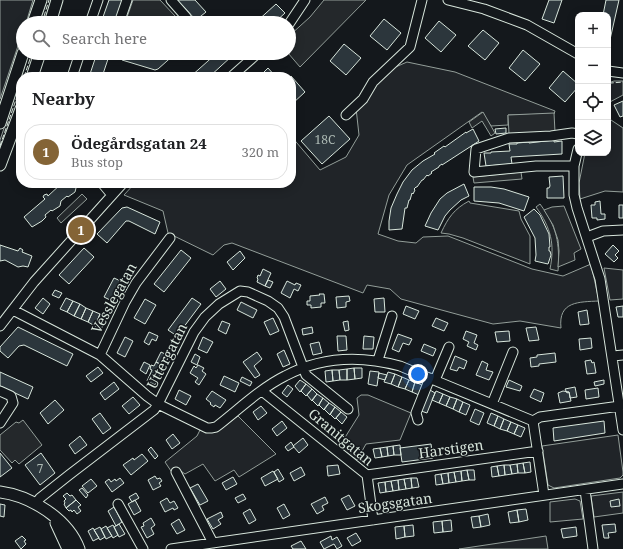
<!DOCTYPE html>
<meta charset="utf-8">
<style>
body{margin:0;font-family:"Noto Serif",serif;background:#f6f6f6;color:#202124}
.controls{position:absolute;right:12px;top:12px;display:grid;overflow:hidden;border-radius:8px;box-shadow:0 2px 10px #0003}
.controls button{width:36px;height:36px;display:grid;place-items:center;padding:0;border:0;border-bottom:1px solid #e0e0e0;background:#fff;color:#202124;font:20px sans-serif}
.you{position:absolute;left:418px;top:374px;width:14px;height:14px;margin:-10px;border:3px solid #fff;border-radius:50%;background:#1a73e8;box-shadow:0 0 0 6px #1a73e833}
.badge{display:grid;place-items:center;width:26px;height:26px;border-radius:50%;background:#846436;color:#fff;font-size:13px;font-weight:700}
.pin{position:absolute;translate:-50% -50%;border:2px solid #fff;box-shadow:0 1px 4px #0006}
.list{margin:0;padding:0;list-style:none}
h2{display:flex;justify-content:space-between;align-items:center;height:52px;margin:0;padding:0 16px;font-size:17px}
h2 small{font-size:13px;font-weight:400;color:#757577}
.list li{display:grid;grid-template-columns:26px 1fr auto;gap:12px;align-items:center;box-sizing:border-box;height:56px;margin:0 8px 8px;padding:0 8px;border:1px solid #e0e0e0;border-radius:16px}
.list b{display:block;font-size:15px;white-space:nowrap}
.list p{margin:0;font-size:13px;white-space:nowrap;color:#757577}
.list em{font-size:13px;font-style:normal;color:#757577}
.icon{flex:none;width:22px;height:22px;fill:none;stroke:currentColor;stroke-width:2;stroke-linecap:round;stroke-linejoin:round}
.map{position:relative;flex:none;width:623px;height:549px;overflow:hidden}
.search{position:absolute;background:#fff;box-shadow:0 2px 10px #0003;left:16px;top:16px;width:280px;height:44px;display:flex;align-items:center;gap:10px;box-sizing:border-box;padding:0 14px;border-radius:22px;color:#757577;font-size:15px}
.panel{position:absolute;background:#fff;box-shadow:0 2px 10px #0003;left:16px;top:72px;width:280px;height:116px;border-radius:16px}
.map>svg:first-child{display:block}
.green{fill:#202428;stroke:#939e99}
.parking{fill:#24282b;stroke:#939e99}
.building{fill:#2c363c;stroke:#d8e6dc}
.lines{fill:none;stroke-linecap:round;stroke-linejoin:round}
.minor-casing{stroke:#d8e6dc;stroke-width:11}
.major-casing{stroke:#d8e6dc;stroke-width:13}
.minor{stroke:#14181c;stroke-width:9}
.major{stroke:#14181c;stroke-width:11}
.fence{stroke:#d8e6dc;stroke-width:1;stroke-dasharray:5 2;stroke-linecap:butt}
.labels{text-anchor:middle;stroke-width:3;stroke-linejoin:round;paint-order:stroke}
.number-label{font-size:12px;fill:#adbab4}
.street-label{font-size:14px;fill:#d8e6dc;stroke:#14181c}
</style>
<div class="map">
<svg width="623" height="549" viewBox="0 0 623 549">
<rect width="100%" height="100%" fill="#14181c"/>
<path class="green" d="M 0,0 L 33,0 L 26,23 L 23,23 L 23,31 L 0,99 Z
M 407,62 L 455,72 L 555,111 L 554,114 L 508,115 L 508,125 L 491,126 L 482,112 L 407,165 L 389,195 L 378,234 L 398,241 L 416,243 L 423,237 L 448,236 L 532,269 L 563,276 L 591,264 L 599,301 C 579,302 558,301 561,328 L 520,321 L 493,324 L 401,299 L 390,289 L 367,285 L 363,293 L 232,243 L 224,245 L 213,255 L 168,233 L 163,211 L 124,195 L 135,183 L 202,183 L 213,186 L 216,183 L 291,183 L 291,136 L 320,170 L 346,157 L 359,135 L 356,108 L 374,84 L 391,69 Z
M 21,78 L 21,92 L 0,152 L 0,140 Z
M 614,81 L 623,81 L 623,95 L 608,103 L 608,83 Z
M 608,118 L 623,128 L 623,192 L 605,191 L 580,199 L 579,183 L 585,153 L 608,153 Z
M 469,201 L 470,203 L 519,211 L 521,219 L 530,236 L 530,264 L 463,238 L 449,234 L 441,233 C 448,218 454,209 469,201 Z
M 540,204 C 557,227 560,243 558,271 L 550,269 C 555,244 551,228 536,207 Z
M 604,268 L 623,270 L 623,299 L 610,300 Z
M 361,395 L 368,395 L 411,413 L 400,440 L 366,444 L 357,460 L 339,447 L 359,415 L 357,398 Z
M 238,416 L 276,454 L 239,477 L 234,470 L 215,481 L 203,464 L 185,474 L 178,469 L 171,471 L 165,462 L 197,436 L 200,430 C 216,437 225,425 238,416 Z
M 618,435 L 623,472 L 623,475 L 620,478 L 554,488 L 548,485 L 542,446 Z
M 623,492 L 623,513 L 594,517 L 591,496 Z
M 575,499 L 580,501 L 583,519 L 550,522 L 550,502 Z
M 546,536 L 548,549 L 459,549 Z"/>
<path class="parking" d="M 133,0 L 160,0 L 176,17 L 170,23 L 125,23 Z
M 324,0 L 366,0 L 300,67 L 288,53 L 289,36 L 310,17 Z
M 483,112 L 495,133 L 491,136 L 482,121 L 472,128 L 469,122 Z
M 554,113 L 555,132 L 509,134 L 508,115 Z
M 521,172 L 522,179 L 474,183 L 473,177 Z
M 82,194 L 87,199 L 61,223 L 57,218 Z
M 564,206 L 581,249 L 574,253 L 575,260 L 558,267 L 559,251 L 558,240 L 553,225 L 544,210 L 552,207 Z
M 23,420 L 42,445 L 19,464 L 15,460 L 12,463 L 0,450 L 0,435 L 16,422 L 19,423 Z"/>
<path class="building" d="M 109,0 L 123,0 L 116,21 L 103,17 Z
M 177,0 L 195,0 L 206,12 L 196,20 Z
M 549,0 L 562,0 L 554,23 L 542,19 Z
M 606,0 L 619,0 L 609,44 L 608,15 L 603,15 Z
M 276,4 L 285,13 L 274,23 L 255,23 Z
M 384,19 L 401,33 L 387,50 L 370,36 Z
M 439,21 L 456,35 L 441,52 L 425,38 Z
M 483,30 L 499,43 L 485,60 L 468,46 Z
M 344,44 L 361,58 L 346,75 L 330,61 Z
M 523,50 L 540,64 L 525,81 L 509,68 Z
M 97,53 L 110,53 L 102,77 L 89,77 Z
M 124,53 L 143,53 L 152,56 L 157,53 L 176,53 L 158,69 L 155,70 L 122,60 Z
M 217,53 L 229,53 L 232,56 L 209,77 L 190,77 Z
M 268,68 L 276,77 L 259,77 Z
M 563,71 L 578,84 L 578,87 L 565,102 L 549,88 Z
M 291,76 L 305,92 L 292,104 L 291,103 Z
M 623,101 L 623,116 L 620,117 L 614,105 Z
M 329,116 L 350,139 L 322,164 L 301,141 Z
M 506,128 L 506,133 L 496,134 L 495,129 Z
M 473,129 L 479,141 L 442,165 L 442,164 L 439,166 L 439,167 L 431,172 L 432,173 L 428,176 L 427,175 L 423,180 L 422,180 L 417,187 L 416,187 L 414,189 L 415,190 L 413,194 L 412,193 L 410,200 L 409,200 L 407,208 L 405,208 L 402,229 L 389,230 L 389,221 L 391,208 L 397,194 L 403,182 L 412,170 L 423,161 L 435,154 L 434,153 L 444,146 L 445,147 L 466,132 L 466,133 Z
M 554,140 L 554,142 L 562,141 L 562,154 L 511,157 L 512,164 L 486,166 L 484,153 L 491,153 L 491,152 L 510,151 L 509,144 L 517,144 L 517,143 L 529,142 L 529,143 Z
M 563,176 L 564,198 L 547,198 L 547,188 L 549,188 L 550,186 L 549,177 Z
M 62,183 L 78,183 L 79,185 L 76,188 L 75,192 L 68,197 L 67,196 L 61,201 L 60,206 L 52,211 L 51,210 L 45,215 L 46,217 L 42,221 L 32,227 L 24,217 L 45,199 L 43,197 L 44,195 L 47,194 L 48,196 Z
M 464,184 L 469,196 L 461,200 L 450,210 L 445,216 L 438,230 L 425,226 L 431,213 L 440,199 L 447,193 Z
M 474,187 L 491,187 L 504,189 L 529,197 L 524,211 L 499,203 L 474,201 Z
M 600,201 L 601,214 L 605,214 L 605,219 L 597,220 L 597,218 L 592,218 L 591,205 L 595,205 L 595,202 Z
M 619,205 L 623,205 L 623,218 L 619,218 Z
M 127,207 L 160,222 L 155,234 L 129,221 L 126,221 L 107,243 L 97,234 L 122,208 Z
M 534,209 L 540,215 L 549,234 L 550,247 L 549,247 L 549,251 L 550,251 L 551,255 L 548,264 L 535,261 L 536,255 L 535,238 L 524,217 Z
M 0,245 L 18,251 L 20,248 L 23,250 L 22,252 L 32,256 L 28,267 L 23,266 L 18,267 L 5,260 L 0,261 Z
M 613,245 L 619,251 L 615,255 L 618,258 L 614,262 L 605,254 Z
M 84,248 L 94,257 L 69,284 L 59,275 Z
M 181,250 L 191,258 L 164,292 L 154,284 Z
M 240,251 L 245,258 L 233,270 L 227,262 Z
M 263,269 L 271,273 L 265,286 L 257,282 L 258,279 L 257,278 L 258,275 L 260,276 Z
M 114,278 L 125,283 L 116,303 L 104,297 Z
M 268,280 L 273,282 L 270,288 L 265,286 Z
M 220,281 L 226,289 L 216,297 L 210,289 Z
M 287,281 L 295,285 L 296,283 L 301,285 L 298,291 L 294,289 L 290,298 L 281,293 Z
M 55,290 L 62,293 L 59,298 L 52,295 Z
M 319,294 L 324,294 L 325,303 L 321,303 L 321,307 L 311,308 L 311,305 L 307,305 L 307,301 L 310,301 L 310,296 L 320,295 Z
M 349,296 L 350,301 L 346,302 L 346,307 L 337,308 L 336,297 Z
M 43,298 L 50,304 L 43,314 L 35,308 Z
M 66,298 L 73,301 L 67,312 L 60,309 Z
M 192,298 L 201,304 L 177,336 L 168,330 Z
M 384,298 L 385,312 L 375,312 L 374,299 Z
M 145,299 L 156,305 L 145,324 L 134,318 Z
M 73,301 L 80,304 L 74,316 L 67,312 Z
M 241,302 L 257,310 L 253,318 L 237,310 Z
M 80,304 L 86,308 L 81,319 L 74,316 Z
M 406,306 L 419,311 L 415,319 L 403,314 Z
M 623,306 L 623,317 L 618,317 L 616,307 Z
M 86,308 L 93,311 L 88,322 L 81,319 Z
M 587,310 L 589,324 L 580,325 L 578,312 Z
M 93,311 L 100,314 L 95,326 L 88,322 Z
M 100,314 L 107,318 L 101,329 L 95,326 Z
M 273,318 L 279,331 L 270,335 L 264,322 Z
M 436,318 L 448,323 L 444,331 L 432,326 Z
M 222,321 L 230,324 L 226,334 L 218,330 Z
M 348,321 L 349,330 L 345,331 L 343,322 Z
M 18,327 L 73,354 L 67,366 L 24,345 L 19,346 L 8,358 L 0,351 L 0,347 Z
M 312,327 L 313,333 L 303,335 L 302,329 Z
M 536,327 L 539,340 L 529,341 L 526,328 Z
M 466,331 L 477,335 L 474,343 L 478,345 L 476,350 L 467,346 L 469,342 L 463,339 Z
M 509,331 L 510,341 L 497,342 L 495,332 Z
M 149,332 L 158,336 L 156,341 L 152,339 L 149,345 L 144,342 Z
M 398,334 L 412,339 L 409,345 L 403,343 L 399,352 L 392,349 Z
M 337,336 L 346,336 L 347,350 L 338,351 Z
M 364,336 L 374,337 L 373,349 L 363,349 Z
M 125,337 L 133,341 L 125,357 L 117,353 Z
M 203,337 L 213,342 L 207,353 L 198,349 Z
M 591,338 L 592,348 L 580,350 L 579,339 Z
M 319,342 L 322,353 L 313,355 L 310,344 Z
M 424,344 L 436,349 L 433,356 L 421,351 Z
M 284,350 L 290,364 L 283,367 L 277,354 Z
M 161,352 L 169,356 L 164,366 L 156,362 Z
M 257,352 L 262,359 L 254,366 L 260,375 L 255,378 L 243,362 Z
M 555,353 L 556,362 L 539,364 L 539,366 L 531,367 L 530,358 L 537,357 L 537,355 Z
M 195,354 L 200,357 L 197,365 L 191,362 Z
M 455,356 L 467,361 L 464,369 L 459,367 L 457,371 L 450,369 Z
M 591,360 L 592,363 L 594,362 L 596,373 L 587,374 L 585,361 Z
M 482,361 L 488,364 L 486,370 L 493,372 L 489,380 L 476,375 Z
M 144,362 L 150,365 L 146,374 L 140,370 Z
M 156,362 L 164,366 L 155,385 L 147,381 L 152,370 L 150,369 L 151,365 L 154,366 Z
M 198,365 L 204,368 L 202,371 L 206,374 L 199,385 L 195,382 L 198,378 L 190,373 L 194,366 L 196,368 Z
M 98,367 L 103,373 L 91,382 L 86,376 Z
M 354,368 L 355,379 L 347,380 L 347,369 Z
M 354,368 L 362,368 L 362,378 L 355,379 Z
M 347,369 L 347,380 L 340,380 L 339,370 Z
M 332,370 L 333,381 L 326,382 L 325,371 Z
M 332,370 L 339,370 L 340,380 L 333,381 Z
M 370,371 L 379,372 L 377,386 L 368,384 Z
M 0,372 L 33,387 L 28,399 L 0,386 Z
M 388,372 L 395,374 L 391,384 L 384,382 Z
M 379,373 L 387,375 L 385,380 L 378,378 Z
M 395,374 L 402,377 L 398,387 L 391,384 Z
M 224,376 L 239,383 L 235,392 L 220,385 Z
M 242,377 L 252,382 L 250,386 L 240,381 Z
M 402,377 L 409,380 L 405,389 L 398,387 Z
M 300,380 L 306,384 L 300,392 L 295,386 Z
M 409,380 L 415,382 L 412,392 L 405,389 Z
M 509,380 L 522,386 L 520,391 L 506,387 Z
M 604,380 L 604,384 L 595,386 L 594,382 Z
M 114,382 L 119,389 L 105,400 L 100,393 Z
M 415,382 L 422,385 L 419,395 L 412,392 Z
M 306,384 L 312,389 L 306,396 L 301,391 Z
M 288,385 L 293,389 L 287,397 L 282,393 Z
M 575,387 L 577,397 L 570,398 L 569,392 L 567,393 L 565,389 Z
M 598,388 L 599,397 L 586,399 L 585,390 Z
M 312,389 L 317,394 L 312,401 L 307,395 Z
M 534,389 L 544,393 L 541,402 L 530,397 Z
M 179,390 L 191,396 L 186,405 L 175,399 Z
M 430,390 L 435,393 L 427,413 L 421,411 Z
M 212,391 L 226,400 L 220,408 L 215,405 L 214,407 L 210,404 L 211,403 L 206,399 Z
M 436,391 L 443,394 L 439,403 L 432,400 Z
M 563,391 L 569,392 L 571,401 L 560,403 L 558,393 Z
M 317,394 L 323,398 L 318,406 L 312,400 Z
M 443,394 L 450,397 L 446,406 L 439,403 Z
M 133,397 L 140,405 L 129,414 L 122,406 Z
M 450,397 L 457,399 L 453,409 L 446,406 Z
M 323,398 L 329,403 L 324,410 L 319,405 Z
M 457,399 L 463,402 L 459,412 L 453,409 Z
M 55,400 L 64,410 L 48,424 L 40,413 Z
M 463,402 L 470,405 L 466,415 L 459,412 Z
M 329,403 L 335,407 L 330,415 L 324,409 Z
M 261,406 L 267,413 L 258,420 L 253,412 Z
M 335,407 L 341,412 L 335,419 L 330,414 Z
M 475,409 L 484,413 L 479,425 L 470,421 Z
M 341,412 L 347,417 L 342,424 L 336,418 Z
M 100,413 L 111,428 L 103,434 L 92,419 Z
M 491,413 L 498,416 L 494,426 L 487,423 Z
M 498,416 L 504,419 L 500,429 L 494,426 Z
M 504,419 L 511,422 L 507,431 L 500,429 Z
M 282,421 L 287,428 L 277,436 L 272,429 Z
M 604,421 L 605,433 L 554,441 L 553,428 Z
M 511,422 L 518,425 L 514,434 L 507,431 Z
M 518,425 L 525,428 L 521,437 L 514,434 Z
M 173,434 L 180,443 L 172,449 L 166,440 Z
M 80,436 L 87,445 L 75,454 L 69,445 Z
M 303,438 L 308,445 L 299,453 L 293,446 Z
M 291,442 L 294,447 L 288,451 L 285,447 Z
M 431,444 L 433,458 L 402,462 L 400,448 Z
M 400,445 L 401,455 L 394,455 L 393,446 Z
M 393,446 L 394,455 L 388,456 L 387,447 Z
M 151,447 L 158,456 L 155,459 L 148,450 Z
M 387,447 L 388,456 L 382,457 L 380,448 Z
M 380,448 L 382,457 L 375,458 L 373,449 Z
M 0,453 L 12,468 L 0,477 Z
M 41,453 L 55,473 L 40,485 L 25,465 Z
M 142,454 L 148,461 L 131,475 L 123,465 L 133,458 L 134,460 Z
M 530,462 L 531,472 L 525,473 L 523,463 Z
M 523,463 L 525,473 L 518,473 L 517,464 Z
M 517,464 L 518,473 L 512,474 L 510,465 Z
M 338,465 L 340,474 L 328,476 L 327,466 Z
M 504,465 L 505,475 L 499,476 L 497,466 Z
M 504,465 L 510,465 L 512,474 L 505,475 Z
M 497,466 L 499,476 L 492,477 L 491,467 Z
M 301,467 L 305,475 L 294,481 L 290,473 Z
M 278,469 L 284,479 L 279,482 L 274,472 Z
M 467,470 L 474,470 L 475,480 L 469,480 Z
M 467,470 L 469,480 L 462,481 L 461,471 Z
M 273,471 L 278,479 L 265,486 L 261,478 Z
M 461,471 L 462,481 L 456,482 L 454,472 Z
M 454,472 L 456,482 L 449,483 L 448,473 Z
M 448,473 L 449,483 L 443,484 L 441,474 Z
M 441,474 L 443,484 L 436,485 L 435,475 Z
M 155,476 L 157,479 L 160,478 L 162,481 L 159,483 L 161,486 L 153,490 L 148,480 Z
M 233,477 L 237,484 L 226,490 L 222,483 Z
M 120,478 L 124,483 L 112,492 L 105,482 L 109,479 L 111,482 L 115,479 L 116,481 Z
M 411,478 L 412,488 L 406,489 L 404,479 Z
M 411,478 L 417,478 L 419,487 L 412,488 Z
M 91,479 L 97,486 L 88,493 L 82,486 Z
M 404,479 L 406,489 L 399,490 L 398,480 Z
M 398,480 L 399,490 L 393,491 L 391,481 Z
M 391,481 L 393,491 L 386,492 L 385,482 Z
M 385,482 L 386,492 L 380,493 L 378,483 Z
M 198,484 L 208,501 L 200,505 L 190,488 Z
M 82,488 L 88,495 L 86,498 L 79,490 Z
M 67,493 L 70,496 L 72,495 L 76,500 L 66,508 L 64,504 L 65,503 L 64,501 L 66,499 L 63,496 Z
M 136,493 L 139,498 L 132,502 L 129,497 Z
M 243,494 L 246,499 L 238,503 L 235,498 Z
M 349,495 L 355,506 L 347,510 L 341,499 Z
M 325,497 L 328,503 L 322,506 L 324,510 L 317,514 L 311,504 Z
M 167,498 L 170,503 L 174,501 L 178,508 L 174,510 L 173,508 L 165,512 L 160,502 Z
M 619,499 L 620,506 L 611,507 L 610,501 Z
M 76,500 L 81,505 L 78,507 L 81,511 L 77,514 L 74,510 L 72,512 L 71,510 L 69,511 L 66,508 Z
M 135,500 L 141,511 L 134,515 L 128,504 Z
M 0,504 L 5,505 L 4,517 L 0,516 Z
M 284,504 L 290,515 L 283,519 L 277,508 Z
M 114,507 L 122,522 L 116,526 L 108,511 Z
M 250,509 L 256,520 L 249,524 L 243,513 Z
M 526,509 L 528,520 L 519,522 L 517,510 Z
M 517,510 L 519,522 L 510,523 L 508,512 Z
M 221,512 L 223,517 L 218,520 L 221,524 L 213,529 L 207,519 Z
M 488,514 L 490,525 L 481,527 L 479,516 Z
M 479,516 L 481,527 L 473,528 L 471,517 Z
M 151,518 L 155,525 L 151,528 L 154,534 L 147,538 L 141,527 L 144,526 L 143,523 Z
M 179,519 L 185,530 L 177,534 L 171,524 Z
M 451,520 L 452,531 L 443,532 L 442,521 Z
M 442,521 L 443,532 L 434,533 L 433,522 Z
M 119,524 L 125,534 L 119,537 L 114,527 Z
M 615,524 L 616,532 L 608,533 L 609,538 L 604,538 L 602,525 Z
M 113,525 L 118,535 L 113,538 L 107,528 Z
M 413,525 L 414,536 L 405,537 L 404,526 Z
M 106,526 L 112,536 L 106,539 L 101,529 Z
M 404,526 L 405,537 L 396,539 L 395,527 Z
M 100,527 L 105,537 L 100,540 L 94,530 Z
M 576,527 L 577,536 L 563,538 L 561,529 Z
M 93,528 L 99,538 L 93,541 L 88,531 Z
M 356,533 L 361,541 L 352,546 L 347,538 Z
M 22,536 L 26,540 L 24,541 L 26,544 L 21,549 L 15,541 Z
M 331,536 L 332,540 L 337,537 L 342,546 L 337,549 L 334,544 L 324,549 L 320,542 Z
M 301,541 L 306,549 L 293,549 L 291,546 Z"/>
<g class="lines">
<defs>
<path id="minor" d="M 171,0 L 186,17 L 180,23
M 448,0 L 484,9 L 527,25 L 578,54
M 90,23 L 98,0
M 119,23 L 127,0
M 289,24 L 305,0
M 608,71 L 623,73
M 72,77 L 80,53
M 231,77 L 258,53
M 346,115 L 363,99 L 373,82 L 410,47 L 422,0
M 578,149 L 574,166 L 574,195 L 577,208 L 600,279 L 623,430
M 574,166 L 536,166 L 474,172 L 476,149 L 509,138 L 551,136 L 572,133 L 578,134
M 102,183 L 112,195
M 587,237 L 603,231 L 623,230
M 13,310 L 100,355 L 147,396 L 158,404 L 207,428 L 211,428 L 216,427 C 238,410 261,388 285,376 C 322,356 360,355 400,366 L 533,421 L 544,495
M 0,326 L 34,282 L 123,183
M 100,355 L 125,302 L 136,283 L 170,238
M 613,356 L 623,355
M 378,360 L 392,316
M 435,380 L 449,347
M 0,391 L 11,396 L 13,403 L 0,423
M 262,391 L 367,475 L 373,520
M 492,404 L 513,352
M 418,420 L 416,413 L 430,378
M 533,421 L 540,417 L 620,406
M 176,472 L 213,543
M 367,475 L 538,451
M 585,490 L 593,549
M 36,503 L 40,498 L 69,475 L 154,410 L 158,404 L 194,332 L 205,317 L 219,304 L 240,291 L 248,292 L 268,301 L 278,308 L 284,317 L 306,375 L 348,409
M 118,504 L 143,549
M 171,549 L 623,484"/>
<path id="major" d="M 33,23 L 41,0
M 50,23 L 57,0
M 32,77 L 40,53
M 0,123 L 23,53
M 0,165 L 21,109
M 0,492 C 31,496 68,519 79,549
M 56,523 L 68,549"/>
</defs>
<use href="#minor" class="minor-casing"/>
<use href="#major" class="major-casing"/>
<use href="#minor" class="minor"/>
<use href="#major" class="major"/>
<path class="fence" d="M 42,23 L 49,0
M 24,77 L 32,53
M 609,84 L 611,83 L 623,82
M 0,146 L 21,85"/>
</g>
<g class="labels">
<g class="number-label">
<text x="325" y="144">18C</text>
<text x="40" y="473">7</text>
</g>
<g class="street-label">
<text transform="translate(114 298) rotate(-61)" y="5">Vesslegatan</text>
<text transform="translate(167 356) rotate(-63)" y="5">Uttergatan</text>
<text transform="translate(341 437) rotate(40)" y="5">Granitgatan</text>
<text transform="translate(451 449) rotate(-8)" y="5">Harstigen</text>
<text transform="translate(395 503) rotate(-8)" y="5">Skogsgatan</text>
</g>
</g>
</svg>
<div class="controls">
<button>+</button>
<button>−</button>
<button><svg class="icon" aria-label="locate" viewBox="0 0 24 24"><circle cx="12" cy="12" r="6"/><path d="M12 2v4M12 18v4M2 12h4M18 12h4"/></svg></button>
<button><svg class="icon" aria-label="layers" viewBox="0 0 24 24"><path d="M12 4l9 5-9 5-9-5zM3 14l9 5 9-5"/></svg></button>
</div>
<div class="you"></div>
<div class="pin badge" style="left:81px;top:230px">1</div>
<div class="search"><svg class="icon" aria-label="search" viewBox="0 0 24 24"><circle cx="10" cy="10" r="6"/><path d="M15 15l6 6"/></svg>Search here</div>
<section class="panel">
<h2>Nearby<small></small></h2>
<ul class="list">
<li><span class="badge">1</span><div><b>Ödegårdsgatan 24</b><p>Bus stop</p></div><em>320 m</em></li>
</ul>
</section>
</div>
